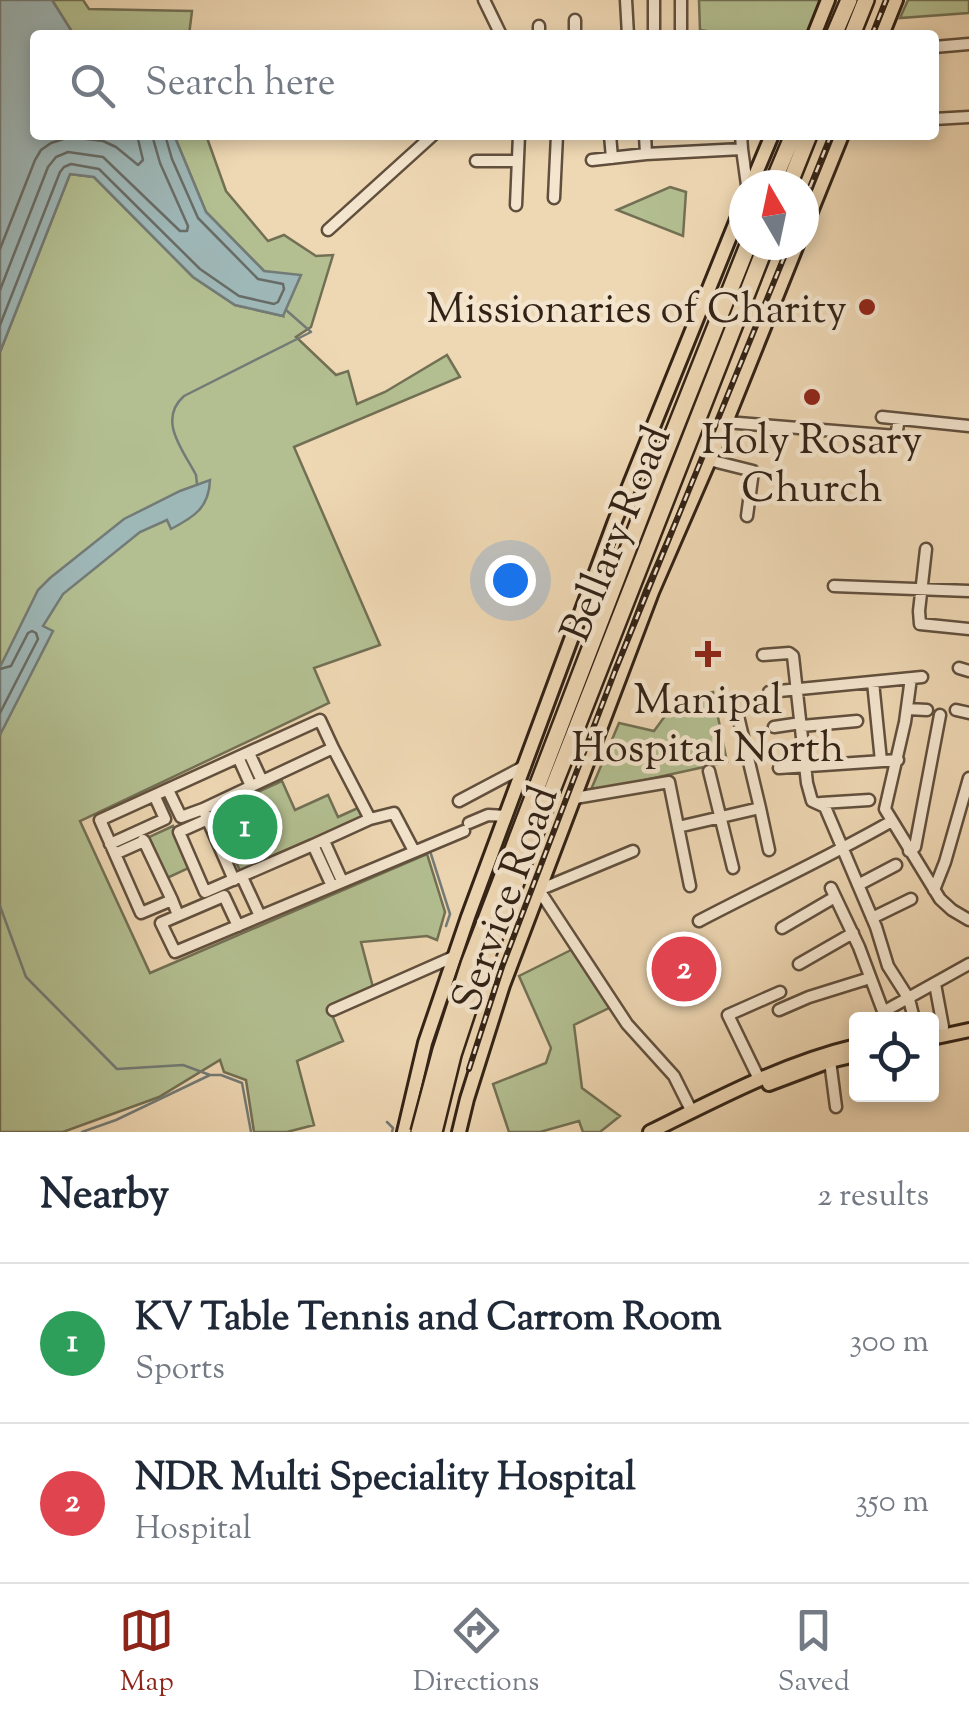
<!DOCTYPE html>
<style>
body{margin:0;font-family:"Sorts Mill Goudy",serif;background:#f2f2f3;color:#1f2937}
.controls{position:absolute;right:30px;bottom:30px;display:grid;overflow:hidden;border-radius:10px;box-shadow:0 5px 15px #0003}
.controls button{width:90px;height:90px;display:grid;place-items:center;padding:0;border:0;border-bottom:2px solid #e0e1e3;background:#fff;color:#1f2937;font:50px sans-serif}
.compass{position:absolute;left:729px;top:170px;width:90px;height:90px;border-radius:50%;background:#fff;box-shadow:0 5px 15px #0003;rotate:351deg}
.you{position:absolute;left:510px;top:580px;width:35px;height:35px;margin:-25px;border:8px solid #fff;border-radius:50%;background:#1a73e8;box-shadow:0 0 0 15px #1a73e833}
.badge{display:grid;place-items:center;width:65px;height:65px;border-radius:50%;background:#8f2418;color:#fff;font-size:32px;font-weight:700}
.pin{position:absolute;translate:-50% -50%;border:5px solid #fff;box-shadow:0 2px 10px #0006}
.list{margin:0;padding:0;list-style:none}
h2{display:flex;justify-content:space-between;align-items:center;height:130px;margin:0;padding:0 40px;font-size:42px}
h2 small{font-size:32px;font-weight:400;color:#747a83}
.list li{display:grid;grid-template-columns:65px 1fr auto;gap:30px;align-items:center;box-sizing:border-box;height:160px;padding:0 40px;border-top:2px solid #e0e1e3}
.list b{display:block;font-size:38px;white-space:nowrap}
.list p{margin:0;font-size:32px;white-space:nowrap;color:#747a83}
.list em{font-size:32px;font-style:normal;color:#747a83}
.icon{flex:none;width:55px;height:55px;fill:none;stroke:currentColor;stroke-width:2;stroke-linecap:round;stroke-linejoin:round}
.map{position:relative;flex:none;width:969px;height:1132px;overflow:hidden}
.search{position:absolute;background:#fff;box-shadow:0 5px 15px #0003;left:30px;right:30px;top:30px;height:110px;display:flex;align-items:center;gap:25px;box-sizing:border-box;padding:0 35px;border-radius:10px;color:#747a83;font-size:38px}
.sheet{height:450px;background:#fff}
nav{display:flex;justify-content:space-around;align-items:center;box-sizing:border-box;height:140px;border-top:2px solid #e0e1e3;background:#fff;font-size:28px;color:#747a83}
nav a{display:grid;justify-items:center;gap:5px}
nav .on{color:#8f2418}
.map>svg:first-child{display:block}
.green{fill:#b3bf91;stroke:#727054;stroke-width:2.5}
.water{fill:#9eb7b7;stroke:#737b77;stroke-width:2.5}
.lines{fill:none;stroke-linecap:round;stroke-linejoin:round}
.shore{stroke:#686c66;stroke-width:2.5}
.stream{stroke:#737b77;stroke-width:2.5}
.minor-casing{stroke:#614f3d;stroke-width:15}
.major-casing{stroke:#322216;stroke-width:18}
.highway-casing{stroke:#322216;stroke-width:20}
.minor{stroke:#f4e5ce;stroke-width:10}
.major{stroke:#eed7b3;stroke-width:12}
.highway{stroke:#eed7b3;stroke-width:15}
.rail-casing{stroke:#322216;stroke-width:6}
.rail{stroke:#f4e5ce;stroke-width:2.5;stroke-dasharray:8;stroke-linecap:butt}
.highway-bridge-casing{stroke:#322216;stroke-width:20;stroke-linecap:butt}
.highway-bridge{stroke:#eed7b3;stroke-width:15}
.poi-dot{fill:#8f2418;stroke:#f4e5ce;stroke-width:4}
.labels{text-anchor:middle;stroke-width:9;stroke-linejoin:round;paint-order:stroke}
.poi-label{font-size:42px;fill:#322216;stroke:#f4e5ce}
.street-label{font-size:42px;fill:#322216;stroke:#f4e5ce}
</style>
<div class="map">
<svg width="969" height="1132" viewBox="0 0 969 1132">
<rect width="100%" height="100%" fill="#eed7b3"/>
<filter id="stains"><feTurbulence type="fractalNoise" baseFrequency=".002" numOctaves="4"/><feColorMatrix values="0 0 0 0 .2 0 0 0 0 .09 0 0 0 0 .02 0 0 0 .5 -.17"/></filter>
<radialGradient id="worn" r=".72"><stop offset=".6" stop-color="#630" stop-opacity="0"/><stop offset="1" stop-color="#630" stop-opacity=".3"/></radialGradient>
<path class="green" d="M 52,0 L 83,0 L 89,9 L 192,11 L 189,35 L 74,35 Z
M 699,0 L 820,0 L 806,35 L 732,35 L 700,30 Z
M 908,0 L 969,0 L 969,13 L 900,18 Z
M 174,135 L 206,135 L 226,191 L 268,241 L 284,235 L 316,256 L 333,255 L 311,327 L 296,337 L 336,375 L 348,371 L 357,404 L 385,392 L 447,355 L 460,377 L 294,447 L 380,645 L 314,668 L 329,703 L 80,821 L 150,973 L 427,854 L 445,912 L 437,940 L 427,936 L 361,942 L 374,991 L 330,1010 L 343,1041 L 297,1061 L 314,1125 L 287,1132 L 254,1132 L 246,1080 L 224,1072 L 220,1060 L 159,1097 L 63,1132 L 0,1132 L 0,352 L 70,174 L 94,177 L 193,277 L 235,305 L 283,316 L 264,271 L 206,212 Z
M 670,187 L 686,192 L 683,236 L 617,210 Z
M 713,692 L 727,762 L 590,792 L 619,723 L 654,731 L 676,701 Z
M 282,781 L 295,810 L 328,795 L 338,817 L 358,808 L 363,818 L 242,875 L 213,812 Z
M 173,826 L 191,867 L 167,878 L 149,837 Z
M 573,949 L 611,1007 L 574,1025 L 582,1088 L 620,1116 L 600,1132 L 583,1132 L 579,1121 L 540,1132 L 509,1132 L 493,1084 L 546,1063 L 551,1048 L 519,976 Z"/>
<path class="water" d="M 0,0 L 52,0 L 74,35 L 35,35 L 35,135 L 174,135 L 206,212 L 264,271 L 301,275 L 283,316 L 235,305 L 193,277 L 94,177 L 70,174 L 0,352 Z
M 210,480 C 209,508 194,517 171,529 L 167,520 L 140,532 L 63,594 L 43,626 L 53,631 L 0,735 L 0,667 L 38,590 L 50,578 L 124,519 L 180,491 Z"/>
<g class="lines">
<path class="shore" d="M 0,249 L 35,160 L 41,150 L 51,143 L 70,137 L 103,141 L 116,147 L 138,165 L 143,160 L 137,135
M 0,290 L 48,167 L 56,157 L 68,152 L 103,157 L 180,231 L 187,231 L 188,226 L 160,163 L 152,135
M 0,325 L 60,172 L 64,167 L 71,164 L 99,169 L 200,269 L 239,296 L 274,304 L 278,302 L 284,289 L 283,284 L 258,279 L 198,218 L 172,159 L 165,135
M 0,669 L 11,666 L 28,633 L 32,631 L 36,633 L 38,639 L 0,713"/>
<path class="stream" d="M 197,484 L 196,475 C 183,450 157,420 184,396 L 311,332 L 286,310
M 430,851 L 450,914 L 446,926
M 0,906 L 26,977 L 117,1069 L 183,1065 L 210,1075
M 387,1122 L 393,1128 L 392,1132
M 82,1132 L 116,1120 L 210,1075 L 221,1075 L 242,1083 L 251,1132"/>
<defs>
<path id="minor" d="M 484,0 L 501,35
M 626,0 L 628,35
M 654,0 L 654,35
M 681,0 L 681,35
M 575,20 L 575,35
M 539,26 L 539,35
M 934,47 L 969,44
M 934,119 L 969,117
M 610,135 L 612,158
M 645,135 L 646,154
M 742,149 L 747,185
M 592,160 L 646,154 L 742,149 L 741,135
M 476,161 L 518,161
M 554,198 L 557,135
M 516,205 L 519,135
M 328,230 L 433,135
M 882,417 L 969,426
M 726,422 L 896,436 L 899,419
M 709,460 L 753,471 L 747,516
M 926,549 L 919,611 L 920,624 L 969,629
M 834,586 L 969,591
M 763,655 L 789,653 L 793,656 L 807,783 L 812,801 L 825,807 L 876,927 L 888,966 L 909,999 L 914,1019
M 959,668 L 969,671
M 911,678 L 905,722 L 885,809 L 940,899 L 952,910 L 969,920
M 873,682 L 881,761
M 769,692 L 922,677
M 907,709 L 927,710
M 956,710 L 969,713
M 802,726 L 857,721
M 774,727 L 801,723
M 333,748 L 370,819 L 394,813 L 414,851
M 249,753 L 262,781
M 238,757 L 251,786
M 779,768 L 898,760
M 709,771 L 733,868
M 168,790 L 181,817 L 203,809
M 575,798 L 669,782 L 690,886
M 459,801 L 525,766
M 821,803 L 869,800
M 760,808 L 769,850
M 208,819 L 179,832 L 205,892 L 313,845 L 332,886
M 469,823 L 488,815 L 506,816
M 678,827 L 760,808 L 738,716
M 144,841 L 172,900
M 324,841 L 342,881
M 110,844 L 165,819 L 155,797
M 313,845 L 370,819
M 633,851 L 539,890 L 627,1024 L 674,1076 L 692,1112
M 909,851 L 915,847 L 940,715
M 115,854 L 144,841 L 143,840
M 242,877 L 260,916
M 858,885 L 896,865
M 831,888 L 859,947 L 886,1019
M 934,890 L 945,862 L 969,778
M 178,915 L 172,900 L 141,913 L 100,820 L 320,720 L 333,748 L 203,809 L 234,880
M 872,918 L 911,899
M 699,921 C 764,887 829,857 892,821
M 238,926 L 224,896 L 161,923 L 175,952 L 464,831
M 782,928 L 835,897
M 799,964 L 853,933
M 935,984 L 943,1027
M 333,1010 L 453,957
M 779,1010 L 809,997 L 870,978
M 883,1012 L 969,964
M 830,1061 L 836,1107
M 759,1079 L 728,1015 L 780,992"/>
<path id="major" d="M 814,35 L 828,0
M 882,35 L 896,0
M 751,185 L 772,135
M 804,229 L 842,135
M 932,1038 L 969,1030
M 769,1084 L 830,1061 L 856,1055
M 404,1132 L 425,1043 L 468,917 L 615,521 L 744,202
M 459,1132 L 467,1099 L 503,985 L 652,592 L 726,422 L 797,245
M 650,1132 C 717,1099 784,1063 856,1046"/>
<path id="highway" d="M 834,35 L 849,0
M 852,35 L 866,0
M 772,185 L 793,135
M 789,185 L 809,135"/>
</defs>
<use href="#minor" class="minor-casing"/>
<use href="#major" class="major-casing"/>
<use href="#highway" class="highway-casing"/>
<use href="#minor" class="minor"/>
<use href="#major" class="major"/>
<use href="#highway" class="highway"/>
<defs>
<path id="rail" d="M 872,35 L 886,0
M 804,202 L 831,135
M 469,1069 L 502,967 L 615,671 L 789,245"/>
</defs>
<use href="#rail" class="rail-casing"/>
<use href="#rail" class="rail"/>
<defs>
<path id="highway-bridge" d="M 419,1132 L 441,1050 L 469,964 L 655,479 L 748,245
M 434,1132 L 453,1055 L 478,979 L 766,245"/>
</defs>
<use href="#highway-bridge" class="highway-bridge-casing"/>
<use href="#highway-bridge" class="highway-bridge"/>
</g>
<g class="poi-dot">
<circle cx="867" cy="307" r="10"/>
<circle cx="812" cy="397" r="10"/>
<path d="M703 639h10v10h10v10h-10v10h-10v-10h-10v-10h10z"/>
</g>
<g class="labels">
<g class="poi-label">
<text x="847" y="322" text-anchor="end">Missionaries of Charity</text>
<text x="812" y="453">Holy Rosary<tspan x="812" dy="48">Church</tspan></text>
<text x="708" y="713">Manipal<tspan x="708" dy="48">Hospital North</tspan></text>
</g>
<g class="street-label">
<text transform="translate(614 533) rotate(-68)" y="15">Bellary Road</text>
<text transform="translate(503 898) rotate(-70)" y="15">Service Road</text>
</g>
</g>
<rect width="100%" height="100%" filter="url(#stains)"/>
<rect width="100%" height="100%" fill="url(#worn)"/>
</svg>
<div class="controls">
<button><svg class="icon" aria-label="locate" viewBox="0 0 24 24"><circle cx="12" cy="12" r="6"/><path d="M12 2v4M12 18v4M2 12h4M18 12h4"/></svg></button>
</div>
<svg class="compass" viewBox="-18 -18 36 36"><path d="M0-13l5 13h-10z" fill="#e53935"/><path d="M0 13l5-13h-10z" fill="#747a83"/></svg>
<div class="you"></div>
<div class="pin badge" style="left:245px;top:827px;background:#2e9e5b">1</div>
<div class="pin badge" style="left:684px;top:969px;background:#e0444e">2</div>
<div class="search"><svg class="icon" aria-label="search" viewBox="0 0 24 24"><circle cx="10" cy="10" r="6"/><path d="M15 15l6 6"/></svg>Search here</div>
</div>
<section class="sheet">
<h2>Nearby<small>2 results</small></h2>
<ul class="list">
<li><span class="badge" style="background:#2e9e5b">1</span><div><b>KV Table Tennis and Carrom Room</b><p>Sports</p></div><em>300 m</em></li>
<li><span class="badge" style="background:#e0444e">2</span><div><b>NDR Multi Speciality Hospital</b><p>Hospital</p></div><em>350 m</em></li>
</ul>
</section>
<nav>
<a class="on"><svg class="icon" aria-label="map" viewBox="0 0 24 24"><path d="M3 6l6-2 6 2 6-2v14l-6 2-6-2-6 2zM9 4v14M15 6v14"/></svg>Map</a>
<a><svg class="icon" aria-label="directions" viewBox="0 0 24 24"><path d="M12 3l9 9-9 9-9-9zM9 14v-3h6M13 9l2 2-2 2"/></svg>Directions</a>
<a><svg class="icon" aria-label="saved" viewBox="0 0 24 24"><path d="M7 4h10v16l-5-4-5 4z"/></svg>Saved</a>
</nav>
